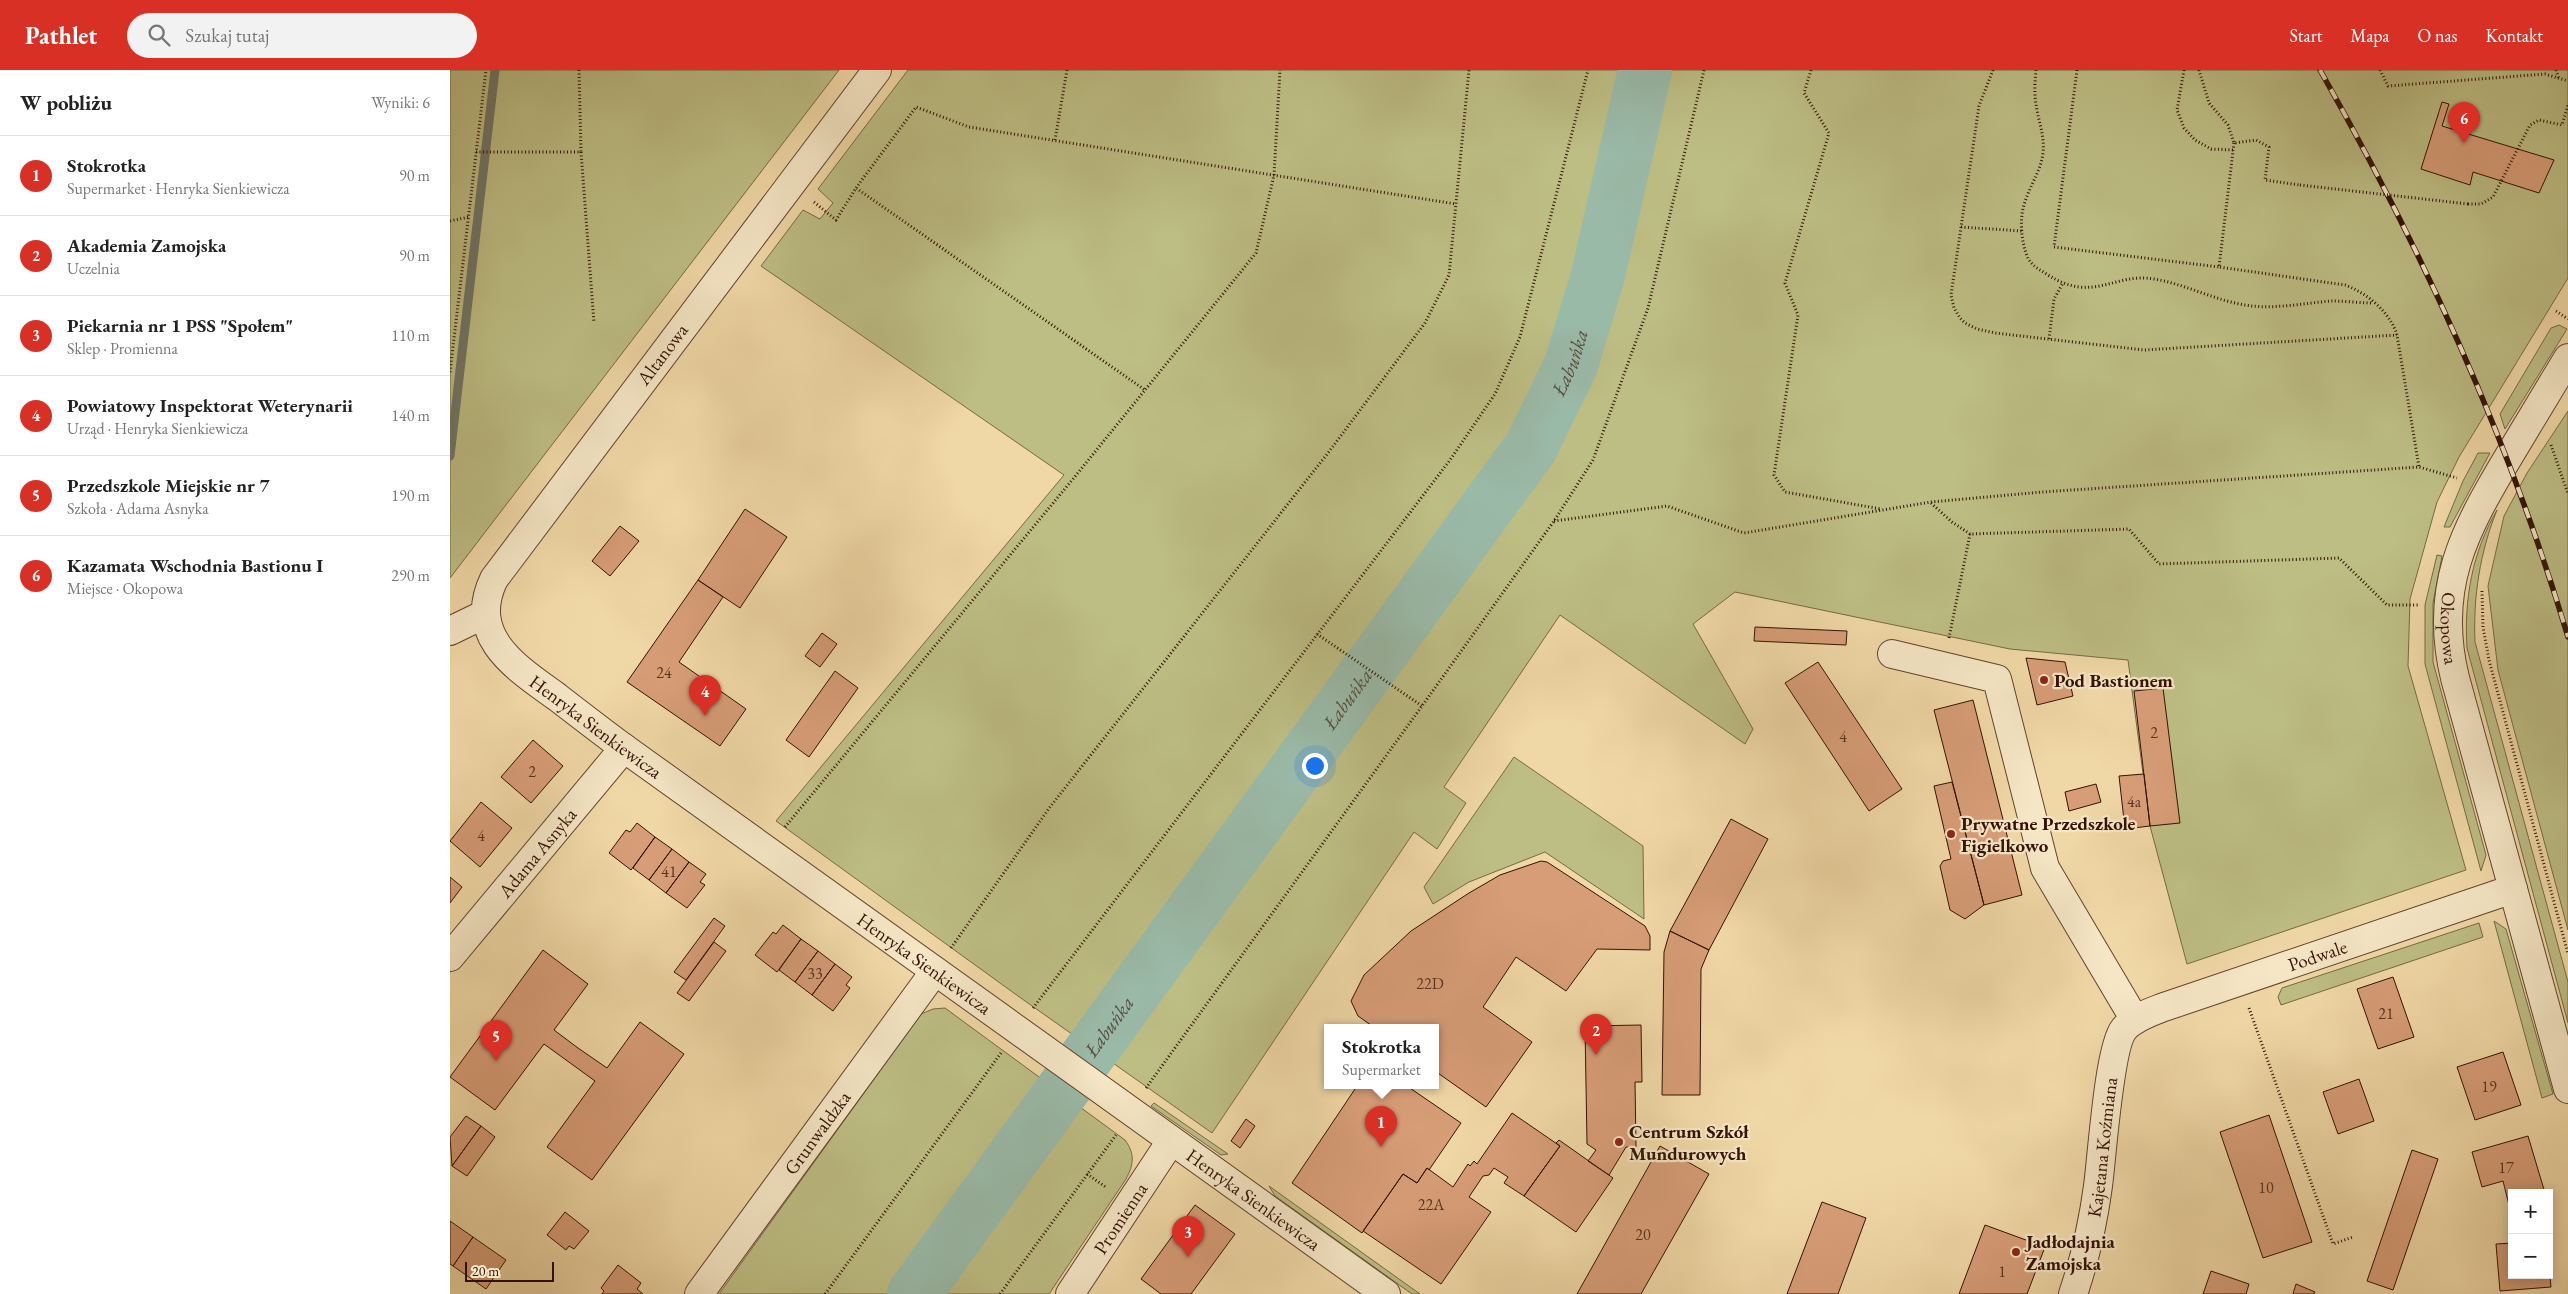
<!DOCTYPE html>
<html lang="pl">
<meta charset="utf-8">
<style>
body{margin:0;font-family:"EB Garamond",serif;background:#f2f2f2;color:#222}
.controls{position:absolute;right:15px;bottom:15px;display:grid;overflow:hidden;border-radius:0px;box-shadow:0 2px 12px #0003}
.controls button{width:45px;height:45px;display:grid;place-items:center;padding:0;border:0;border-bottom:1px solid #e0e0e0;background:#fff;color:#222;font:25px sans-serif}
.scale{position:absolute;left:15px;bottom:12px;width:89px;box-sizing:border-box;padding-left:5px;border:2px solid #321106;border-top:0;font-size:14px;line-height:18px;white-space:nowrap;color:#321106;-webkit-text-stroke:4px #f5e6c5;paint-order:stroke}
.you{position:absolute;left:864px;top:695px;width:18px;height:18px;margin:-12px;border:4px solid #fff;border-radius:50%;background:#1a73e8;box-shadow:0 0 0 8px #1a73e833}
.badge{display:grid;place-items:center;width:32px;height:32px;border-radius:50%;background:#d93025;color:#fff;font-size:16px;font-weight:700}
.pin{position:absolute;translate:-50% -41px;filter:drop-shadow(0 1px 2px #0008)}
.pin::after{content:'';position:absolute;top:26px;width:18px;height:15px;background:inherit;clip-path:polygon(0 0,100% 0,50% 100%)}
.popup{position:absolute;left:874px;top:954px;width:115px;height:65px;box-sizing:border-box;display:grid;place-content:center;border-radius:0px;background:#fff;filter:drop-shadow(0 1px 4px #0005);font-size:16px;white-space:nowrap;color:#767676}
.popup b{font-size:19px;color:#222}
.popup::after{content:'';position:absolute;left:50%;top:100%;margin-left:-10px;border:10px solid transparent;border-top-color:#fff}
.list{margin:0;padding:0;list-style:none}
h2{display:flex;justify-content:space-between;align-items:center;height:65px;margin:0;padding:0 20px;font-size:21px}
h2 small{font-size:16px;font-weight:400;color:#767676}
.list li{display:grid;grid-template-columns:32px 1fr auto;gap:15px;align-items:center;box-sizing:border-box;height:80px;padding:0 20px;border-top:1px solid #e0e0e0}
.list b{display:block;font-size:19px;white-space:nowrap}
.list p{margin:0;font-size:16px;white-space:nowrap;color:#767676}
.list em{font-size:16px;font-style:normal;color:#767676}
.icon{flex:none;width:28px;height:28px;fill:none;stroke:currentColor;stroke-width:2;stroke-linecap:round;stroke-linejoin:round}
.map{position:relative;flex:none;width:2118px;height:1224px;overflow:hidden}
header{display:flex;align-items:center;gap:30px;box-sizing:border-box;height:70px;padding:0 25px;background:#d93025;color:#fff}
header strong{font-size:24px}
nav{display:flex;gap:28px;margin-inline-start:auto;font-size:18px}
.search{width:350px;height:45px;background:#f2f2f2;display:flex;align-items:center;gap:12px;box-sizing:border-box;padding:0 18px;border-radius:28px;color:#767676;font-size:19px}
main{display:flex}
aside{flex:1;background:#fff}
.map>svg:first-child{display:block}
.green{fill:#bdbe84;stroke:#786845}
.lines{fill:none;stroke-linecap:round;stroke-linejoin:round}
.stream{stroke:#707667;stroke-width:9}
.river{stroke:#9abaa8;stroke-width:54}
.building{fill:#d79d77;stroke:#321106}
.minor-casing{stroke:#62432e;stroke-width:30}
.path{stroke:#321106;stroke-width:3;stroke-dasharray:1 2.5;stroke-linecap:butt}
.minor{stroke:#f5e6c5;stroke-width:28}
.rail-casing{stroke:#321106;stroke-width:5.5}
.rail{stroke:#f5e6c5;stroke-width:4;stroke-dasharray:11;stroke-linecap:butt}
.path-bridge{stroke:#321106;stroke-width:3;stroke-dasharray:1 2.5;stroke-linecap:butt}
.poi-dot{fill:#8f2418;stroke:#f5e6c5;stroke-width:2}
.labels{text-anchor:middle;stroke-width:4.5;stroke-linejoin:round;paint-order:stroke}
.number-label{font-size:16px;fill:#5b3422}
.street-label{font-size:19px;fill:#321106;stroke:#f5e6c5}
.poi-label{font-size:19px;font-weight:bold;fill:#321106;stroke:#f5e6c5;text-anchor:start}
.water-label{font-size:20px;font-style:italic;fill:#564c3f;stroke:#f5e6c5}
</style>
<header>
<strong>Pathlet</strong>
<div class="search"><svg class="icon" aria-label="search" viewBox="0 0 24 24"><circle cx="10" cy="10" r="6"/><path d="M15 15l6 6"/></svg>Szukaj tutaj</div>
<nav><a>Start</a><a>Mapa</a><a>O nas</a><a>Kontakt</a></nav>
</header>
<main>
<aside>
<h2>W pobliżu<small>Wyniki: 6</small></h2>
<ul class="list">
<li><span class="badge">1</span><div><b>Stokrotka</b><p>Supermarket · Henryka Sienkiewicza</p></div><em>90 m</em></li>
<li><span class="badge">2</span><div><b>Akademia Zamojska</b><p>Uczelnia</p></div><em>90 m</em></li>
<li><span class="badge">3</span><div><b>Piekarnia nr 1 PSS &quot;Społem&quot;</b><p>Sklep · Promienna</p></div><em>110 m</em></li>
<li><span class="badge">4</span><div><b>Powiatowy Inspektorat Weterynarii</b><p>Urząd · Henryka Sienkiewicza</p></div><em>140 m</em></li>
<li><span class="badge">5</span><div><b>Przedszkole Miejskie nr 7</b><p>Szkoła · Adama Asnyka</p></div><em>190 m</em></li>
<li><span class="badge">6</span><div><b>Kazamata Wschodnia Bastionu I</b><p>Miejsce · Okopowa</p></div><em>290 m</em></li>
</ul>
</aside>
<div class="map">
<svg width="2118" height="1224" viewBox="0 0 2118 1224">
<rect width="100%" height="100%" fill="#f0d8a6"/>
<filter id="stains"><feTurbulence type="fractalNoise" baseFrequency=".004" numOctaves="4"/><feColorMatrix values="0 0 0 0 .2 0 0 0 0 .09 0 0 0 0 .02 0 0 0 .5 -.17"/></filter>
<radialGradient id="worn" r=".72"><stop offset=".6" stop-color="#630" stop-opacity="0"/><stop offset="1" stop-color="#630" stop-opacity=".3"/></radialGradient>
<path class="green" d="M 0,0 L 389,0 L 0,508 Z
M 458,0 L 2118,0 L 2118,208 L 2009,387 L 1987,432 L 1960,529 L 1958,596 L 2016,800 L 1737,894 L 1700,756 L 1678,590 L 1560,579 L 1285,522 L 1243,554 L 1303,659 L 1295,674 L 1110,545 L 994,717 L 1016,733 L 987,779 L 964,762 L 762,1063 L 568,926 L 326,751 L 614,405 L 311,196 L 353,140 L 370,149 L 383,133 L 368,119 Z
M 2109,255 L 2117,259 L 2055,359 L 2050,344 L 2101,258 Z
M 2118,341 L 2118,860 L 2048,600 L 2038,516 L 2054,446 L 2077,403 Z
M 2028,383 L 2040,383 L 2000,457 L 1994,457 L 2013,411 Z
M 2047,440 C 2030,482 2023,527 2025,572 L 2118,912 L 2118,953 L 2017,578 C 2014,529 2022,483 2047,440 Z
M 1987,485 L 1992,486 L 1983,533 L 1983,592 L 2036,785 L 2031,801 L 1975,594 L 1975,535 Z
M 1064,687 L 1193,776 L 1194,849 L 1095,782 L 1019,812 L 983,834 L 974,817 Z
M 2044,851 L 2056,859 L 2103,1024 L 2092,1028 Z
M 2029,853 L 2033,867 L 1831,935 L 1828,927 L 1832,918 Z
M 495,938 L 675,1070 C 685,1084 684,1094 676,1109 L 599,1224 L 269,1224 L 471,944 L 483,939 Z
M 704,1033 L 778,1084 L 771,1085 L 701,1036 Z
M 819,1116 L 970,1224 L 962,1224 L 825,1126 Z"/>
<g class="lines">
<path class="stream" d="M 0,386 L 45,0"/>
<path class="river" id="s1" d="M 464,1224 L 1081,377 L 1121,295 L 1148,205 L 1195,0"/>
</g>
<path class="building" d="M 1992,32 L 1999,34 L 1992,56 L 2104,90 L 2089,123 L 2023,102 L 2020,115 L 1971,99 Z
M 295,439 L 337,467 L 290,538 L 248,510 Z
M 170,456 L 189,471 L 160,506 L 142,491 Z
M 248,510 L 273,527 L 229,592 L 296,639 L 270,676 L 177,612 Z
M 1305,557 L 1397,561 L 1396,575 L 1304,571 Z
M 372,563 L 387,574 L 370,597 L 355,586 Z
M 1576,588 L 1615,592 L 1623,626 L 1587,635 Z
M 1368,592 L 1452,719 L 1419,741 L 1335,613 Z
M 385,601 L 408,618 L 359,687 L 336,670 Z
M 1713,618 L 1730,753 L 1700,756 L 1684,621 Z
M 1523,630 L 1572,825 L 1534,835 L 1484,640 Z
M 83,670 L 113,696 L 81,733 L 51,707 Z
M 1694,704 L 1700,756 L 1675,759 L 1669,706 Z
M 1502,712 L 1534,835 L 1515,849 L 1500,840 L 1490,796 L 1493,791 L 1501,789 L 1484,716 Z
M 1646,714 L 1651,732 L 1619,741 L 1615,722 Z
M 31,732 L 62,758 L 30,797 L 0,771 Z
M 1281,749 L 1318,769 L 1259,880 L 1220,861 Z
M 187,753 L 205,767 L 181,800 L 159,783 L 176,760 L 180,762 Z
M 205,767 L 222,779 L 199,810 L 183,798 Z
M 222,779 L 239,792 L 216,823 L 199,810 Z
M 1091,791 L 1097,792 L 1195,856 L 1200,866 L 1200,880 L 1147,879 L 1116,921 L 1066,887 L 1033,937 L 1082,972 L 1036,1037 L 985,1001 L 985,958 L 925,958 L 908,946 L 901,931 L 914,905 L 961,861 L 1019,823 L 1050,805 Z
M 239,792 L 256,804 L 250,812 L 255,815 L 237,838 L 216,823 Z
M 0,807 L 12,817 L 0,833 Z
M 264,848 L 275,856 L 236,910 L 224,902 Z
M 333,855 L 351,869 L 327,902 L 305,885 L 323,862 L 326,864 Z
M 1220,861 L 1259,880 L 1251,899 L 1250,1025 L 1212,1025 L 1214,882 Z
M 351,869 L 368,881 L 345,912 L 329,900 Z
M 264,872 L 276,881 L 239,931 L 227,923 Z
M 93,880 L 138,914 L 104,960 L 128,978 L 157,998 L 190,952 L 234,984 L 142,1110 L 97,1077 L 145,1011 L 94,974 L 45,1040 L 0,1007 Z
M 368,881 L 385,894 L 362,925 L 345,912 Z
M 385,894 L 402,907 L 396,915 L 400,918 L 383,941 L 362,925 Z
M 1943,907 L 1964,967 L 1928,979 L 1907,919 Z
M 1191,955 L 1192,1012 L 1185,1012 L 1186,1077 L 1176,1077 L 1159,1105 L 1138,1091 L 1146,1080 L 1137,1074 L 1135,956 Z
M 2053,982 L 2071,1035 L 2025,1050 L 2007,997 Z
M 1909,1009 L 1924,1051 L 1888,1064 L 1873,1022 Z
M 907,1016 L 957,1016 L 1011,1053 L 979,1100 L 977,1098 L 967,1113 L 953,1104 L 912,1163 L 842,1113 Z
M 1062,1043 L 1110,1076 L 1074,1126 L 1054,1113 L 1058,1107 L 1044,1098 L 1039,1105 L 1033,1106 L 1019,1127 L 1041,1142 L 991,1214 L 913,1161 L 953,1104 L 967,1113 L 977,1098 L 1003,1117 L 1018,1094 L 1020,1096 L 1024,1091 L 1027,1094 Z
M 1819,1045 L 1862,1172 L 1813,1188 L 1770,1062 Z
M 16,1046 L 31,1056 L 2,1096 L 0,1067 Z
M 796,1049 L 805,1056 L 790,1078 L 781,1071 Z
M 31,1056 L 45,1067 L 17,1106 L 2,1096 Z
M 2078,1066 L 2095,1123 L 2062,1123 L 2062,1134 L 2059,1135 L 2053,1111 L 2032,1117 L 2022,1082 Z
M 1109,1070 L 1163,1108 L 1126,1162 L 1074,1126 L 1110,1076 L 1106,1073 Z
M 1210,1076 L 1259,1104 L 1191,1224 L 1127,1224 Z
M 1962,1080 L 1988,1089 L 1943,1220 L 1917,1211 Z
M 1372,1132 L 1416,1148 L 1388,1224 L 1337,1224 Z
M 745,1135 L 785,1164 L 741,1224 L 711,1224 L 691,1209 Z
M 115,1142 L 139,1161 L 124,1179 L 119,1176 L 116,1180 L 97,1165 Z
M 0,1151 L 23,1167 L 3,1196 L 0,1194 Z
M 1535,1155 L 1595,1177 L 1577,1224 L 1509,1224 Z
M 23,1167 L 56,1190 L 36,1219 L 3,1196 Z
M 2062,1173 L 2062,1205 L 2099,1205 L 2099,1197 L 2101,1217 L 2050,1221 L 2046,1174 Z
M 168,1195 L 191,1213 L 187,1219 L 193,1224 L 152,1224 L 154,1221 L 151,1218 Z
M 1761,1201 L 1799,1214 L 1796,1224 L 1753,1224 Z
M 1846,1214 L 1865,1222 L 1864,1224 L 1843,1224 Z"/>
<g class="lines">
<defs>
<g id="minor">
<path id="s2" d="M 427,0 L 44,509 C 16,567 67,598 107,627 C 129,644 151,661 174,678 L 936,1224"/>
<path id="s3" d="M 2118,288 C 2098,321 2079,353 2059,386 C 2014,461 1983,518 2005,608 L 2118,1019"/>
<path d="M 0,561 L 35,544"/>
<path d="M 1442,584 L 1547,609 L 1595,798 L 1685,950"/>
<path id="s4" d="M 0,887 L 174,678"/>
<path id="s5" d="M 249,1224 L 485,901"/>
<path id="s6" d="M 620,1224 L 721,1071"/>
<path id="s7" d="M 1623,1224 C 1635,1189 1643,1153 1648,1116 C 1652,1087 1659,977 1674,959 C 1683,948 1701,942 1714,937 L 2063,819"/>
</g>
</defs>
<use href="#minor" class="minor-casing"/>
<path class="path" d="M 129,0 L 131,82
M 1361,0 L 1354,23 L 1379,63 L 1335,213 L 1348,245 L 1324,405 L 1335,422 L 1431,439
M 1543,0 L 1529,36 L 1501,225 L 1504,238 L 1510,248 L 1515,253 L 1527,259 L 1545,263 L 1694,280 L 1947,265
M 1586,0 C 1585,11 1584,23 1586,34 C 1588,50 1595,66 1593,83 C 1591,101 1580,115 1575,132 C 1569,147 1571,173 1578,188 C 1582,196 1590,200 1598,205 C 1644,234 1664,202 1704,209 C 1735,214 1764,230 1795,235 C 1824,240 1853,233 1882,231 C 1895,231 1910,233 1923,233
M 1627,0 L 1604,177 L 1769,197
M 1734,0 L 1727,40 L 1734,58 L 1745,70 L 1761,79 L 1783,80
M 1749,0 L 1759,33 L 1778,55 L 1784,73 L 1806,70 L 1819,77 L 1815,110 L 1850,115
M 1930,0 L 1938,16 L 2095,4 L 2118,11
M 2106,0 L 2109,9
M 605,70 L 617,0
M 1784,73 L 1769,197 L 1895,215 C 1917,223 1940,242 1947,265 L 1969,397
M 26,82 L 131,82 L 144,253
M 406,118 L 466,37 L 519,57 L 1006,134
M 364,132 L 386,150 L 406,118 L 695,320
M 2018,134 L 2031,134 L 2043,127 L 2080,55 L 2089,50 L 2112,55 L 2118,35
M 0,151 L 19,147
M 1511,157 L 1572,161
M 2106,241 L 2118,249
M 1599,269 L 1604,229 L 1613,213
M 0,302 L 36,0
M 2101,375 L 2118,424
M 1481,433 L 1502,452 L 1520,464 L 1679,459 L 1709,494 L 1889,488 L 1937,535 L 1969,535
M 1104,451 L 1217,436 L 1294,463 L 1481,432 L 1592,422 L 1969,397 L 2007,408
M 2032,521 L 2033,557 L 2039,590 L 2118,884
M 867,564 L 972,636
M 1499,568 L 1520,464
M 335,757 L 623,409 L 806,183 L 824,105 L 830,0
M 501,878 L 600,737 L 878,383 L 975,253 L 999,205 L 1019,0
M 583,938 L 1000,390 L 1045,324 L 1070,267 L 1138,0
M 1799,938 L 1883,1174 L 1903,1167
M 696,1018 L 972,636 L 1104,451 L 1143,390 L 1198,238 L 1254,0
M 637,1104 L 657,1118
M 375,1224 L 551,983
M 550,1224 L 666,1065"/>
<use href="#minor" class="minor"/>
<defs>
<path id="rail" d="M 1870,0 C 1973,182 2058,366 2118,567"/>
</defs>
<use href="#rail" class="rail-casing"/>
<use href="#rail" class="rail"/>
<path class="path-bridge" d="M 1850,115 L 2018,134"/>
</g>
<g class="poi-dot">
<circle cx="1594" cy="610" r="5"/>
<circle cx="1501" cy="764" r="5"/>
<circle cx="1169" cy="1072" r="5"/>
<circle cx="1566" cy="1182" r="5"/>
</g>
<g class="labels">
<g class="number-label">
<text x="214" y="608">24</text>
<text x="1704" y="668">2</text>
<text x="1393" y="672">4</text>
<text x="82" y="707">2</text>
<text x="1684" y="737">4a</text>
<text x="31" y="771">4</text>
<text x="219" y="807">41</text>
<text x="365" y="909">33</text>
<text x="980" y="919">22D</text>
<text x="1936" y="949">21</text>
<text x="2039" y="1022">19</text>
<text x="2056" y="1103">17</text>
<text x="1816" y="1123">10</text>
<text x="981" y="1140">22A</text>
<text x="1193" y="1170">20</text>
<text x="1552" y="1207">1</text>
</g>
<g class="street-label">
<text transform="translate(212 284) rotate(-53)" y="7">Altanowa</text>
<text dy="7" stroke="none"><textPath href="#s3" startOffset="300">Okopowa</textPath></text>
<text dy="7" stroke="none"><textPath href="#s2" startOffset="835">Henryka Sienkiewicza</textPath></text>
<text dy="7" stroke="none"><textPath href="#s4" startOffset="136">Adama Asnyka</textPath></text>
<text dy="7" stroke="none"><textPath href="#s7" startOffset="479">Podwale</textPath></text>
<text dy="7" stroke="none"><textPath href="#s2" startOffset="1240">Henryka Sienkiewicza</textPath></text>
<text dy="7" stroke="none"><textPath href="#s5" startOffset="200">Grunwaldzka</textPath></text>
<text dy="7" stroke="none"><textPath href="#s7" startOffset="150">Kajetana Koźmiana</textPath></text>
<text dy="7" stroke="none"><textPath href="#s2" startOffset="1645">Henryka Sienkiewicza</textPath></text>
<text dy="7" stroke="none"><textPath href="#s6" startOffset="91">Promienna</textPath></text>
</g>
<g class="poi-label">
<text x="1604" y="617">Pod Bastionem</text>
<text x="1511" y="760">Prywatne Przedszkole<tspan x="1511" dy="22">Figielkowo</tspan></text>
<text x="1179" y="1068">Centrum Szkół<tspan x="1179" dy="22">Mundurowych</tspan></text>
<text x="1576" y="1178">Jadłodajnia<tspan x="1576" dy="22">Zamojska</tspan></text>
</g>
<g class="water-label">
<text dy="7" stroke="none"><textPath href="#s1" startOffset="1141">Łabuńka</textPath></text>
<text dy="7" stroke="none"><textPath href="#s1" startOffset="736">Łabuńka</textPath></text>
<text dy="7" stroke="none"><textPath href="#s1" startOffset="331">Łabuńka</textPath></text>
</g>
</g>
<rect width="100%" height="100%" filter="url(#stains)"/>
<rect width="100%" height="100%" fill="url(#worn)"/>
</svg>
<div class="controls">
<button>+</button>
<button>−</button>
</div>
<div class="scale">20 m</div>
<div class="you"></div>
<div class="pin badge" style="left:931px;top:1077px">1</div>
<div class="popup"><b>Stokrotka</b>Supermarket</div>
<div class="pin badge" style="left:1146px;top:985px">2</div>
<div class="pin badge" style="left:738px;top:1187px">3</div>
<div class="pin badge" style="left:255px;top:646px">4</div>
<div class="pin badge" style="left:46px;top:991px">5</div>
<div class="pin badge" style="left:2014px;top:73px">6</div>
</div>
</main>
